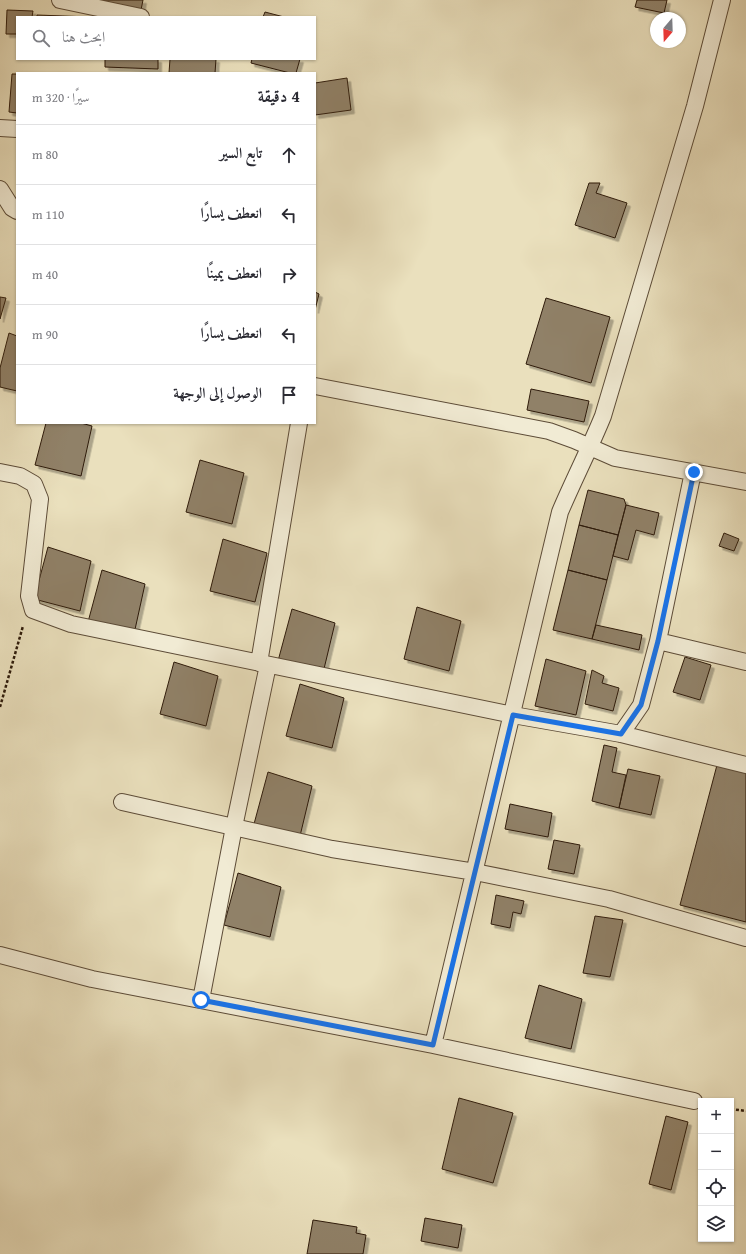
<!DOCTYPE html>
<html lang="ar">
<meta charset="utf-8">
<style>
body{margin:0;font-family:"Gentium Book Plus",Amiri,serif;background:#f7f7f7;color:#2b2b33;direction:rtl}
.controls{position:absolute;right:12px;bottom:12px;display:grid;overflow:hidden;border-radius:0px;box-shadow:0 1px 3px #0004}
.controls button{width:36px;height:36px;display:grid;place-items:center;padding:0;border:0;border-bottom:1px solid #e1e1e2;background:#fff;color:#2b2b33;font:20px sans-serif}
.compass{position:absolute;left:650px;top:12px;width:36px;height:36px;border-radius:50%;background:#fff;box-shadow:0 1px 3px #0004;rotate:199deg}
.stop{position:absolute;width:12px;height:12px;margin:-9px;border:3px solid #1a73e8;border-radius:50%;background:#fff}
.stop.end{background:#1a73e8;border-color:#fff;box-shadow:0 1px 4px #0008}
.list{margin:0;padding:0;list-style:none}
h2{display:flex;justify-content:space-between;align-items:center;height:52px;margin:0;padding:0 16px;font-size:17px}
h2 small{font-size:13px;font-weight:400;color:#7c7c81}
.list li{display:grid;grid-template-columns:26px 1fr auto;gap:12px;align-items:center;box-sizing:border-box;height:60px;padding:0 16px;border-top:1px solid #e1e1e2}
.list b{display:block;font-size:15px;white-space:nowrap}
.list em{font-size:13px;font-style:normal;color:#7c7c81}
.icon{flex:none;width:22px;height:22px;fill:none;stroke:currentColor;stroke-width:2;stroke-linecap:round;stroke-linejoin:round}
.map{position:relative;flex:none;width:746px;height:1254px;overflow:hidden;direction:ltr}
.search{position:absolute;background:#fff;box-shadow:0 1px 3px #0004;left:16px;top:16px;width:300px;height:44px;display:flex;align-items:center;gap:10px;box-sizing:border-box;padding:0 14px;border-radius:0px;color:#7c7c81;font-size:15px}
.panel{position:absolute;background:#fff;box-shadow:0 1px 3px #0004;left:16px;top:72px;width:300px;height:352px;border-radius:0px;direction:rtl}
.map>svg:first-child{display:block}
.building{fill:#908168;stroke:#2e1b0b;filter:url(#shadow)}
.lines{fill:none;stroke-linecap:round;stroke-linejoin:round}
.minor-casing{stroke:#5d4c38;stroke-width:18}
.path{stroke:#2e1b0b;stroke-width:2.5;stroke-dasharray:3 2;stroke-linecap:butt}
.minor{stroke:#f1ebd4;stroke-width:16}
.route{stroke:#1a73e8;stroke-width:5}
</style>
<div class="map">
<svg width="746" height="1254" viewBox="0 0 746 1254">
<defs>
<filter id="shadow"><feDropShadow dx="3.5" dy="3.5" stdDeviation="0" flood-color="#0004"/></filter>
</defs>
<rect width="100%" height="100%" fill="#eae0bd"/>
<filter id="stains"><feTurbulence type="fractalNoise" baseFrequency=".005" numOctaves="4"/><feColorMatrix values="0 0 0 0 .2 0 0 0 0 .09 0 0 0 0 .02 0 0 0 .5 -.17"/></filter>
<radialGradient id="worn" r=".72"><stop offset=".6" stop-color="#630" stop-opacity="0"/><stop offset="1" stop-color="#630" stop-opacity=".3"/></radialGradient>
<path class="building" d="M 99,0 L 143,0 L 141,10 Z
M 637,0 L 667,0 L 664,13 L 635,7 Z
M 7,10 L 33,11 L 32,17 L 17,17 L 17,34 L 6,34 Z
M 265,12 L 284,17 L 263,17 Z
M 37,15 L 90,17 L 37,17 Z
M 105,59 L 158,59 L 158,69 L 105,67 Z
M 170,59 L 216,59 L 215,73 L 169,73 Z
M 252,59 L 300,59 L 296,73 L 290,73 L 251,63 Z
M 12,74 L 17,74 L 17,113 L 9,112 Z
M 347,78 L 351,110 L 315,115 L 315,83 Z
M 589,183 L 600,183 L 596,193 L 627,203 L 615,238 L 575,225 Z
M 315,292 L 319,294 L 315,310 Z
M 0,297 L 6,298 L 0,319 Z
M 546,298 L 610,317 L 591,383 L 526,364 Z
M 9,333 L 17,336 L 17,391 L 0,387 L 0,368 Z
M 531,389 L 589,401 L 584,422 L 527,410 Z
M 46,423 L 81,423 L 92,426 L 81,476 L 35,465 Z
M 200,460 L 244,473 L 232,524 L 186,512 Z
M 588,490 L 624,499 L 626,505 L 618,535 L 579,525 Z
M 626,505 L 659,513 L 654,535 L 636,530 L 628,560 L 613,556 Z
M 579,525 L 618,535 L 607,580 L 568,570 Z
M 724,533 L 739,539 L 734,551 L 719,546 Z
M 223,539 L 267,553 L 255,602 L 210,591 Z
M 48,547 L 91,561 L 80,611 L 34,599 Z
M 102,570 L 145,584 L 134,634 L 88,622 Z
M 568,570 L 607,580 L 592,639 L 553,630 Z
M 417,607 L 461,621 L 449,671 L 404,659 Z
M 292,609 L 335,623 L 323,673 L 278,661 Z
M 596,625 L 642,635 L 639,650 L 592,639 Z
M 685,657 L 711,665 L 700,700 L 673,692 Z
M 546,659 L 586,671 L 576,715 L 535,706 Z
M 174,662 L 218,676 L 206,726 L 160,714 Z
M 592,670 L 604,676 L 602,683 L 619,688 L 613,711 L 585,704 Z
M 300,684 L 344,698 L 332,748 L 286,736 Z
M 604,745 L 617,748 L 612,772 L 626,775 L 619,808 L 592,801 Z
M 717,765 L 746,772 L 746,922 L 680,905 Z
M 628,769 L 660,776 L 651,815 L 619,808 Z
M 268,772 L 312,786 L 300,836 L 254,824 Z
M 510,804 L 552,813 L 548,837 L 505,829 Z
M 554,840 L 580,845 L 574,874 L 548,869 Z
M 238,873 L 281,887 L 270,937 L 224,925 Z
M 496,895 L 524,901 L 521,914 L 513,912 L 510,928 L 491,924 Z
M 595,916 L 623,920 L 610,977 L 583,973 Z
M 539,985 L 582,999 L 571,1049 L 525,1038 Z
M 459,1098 L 513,1113 L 493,1183 L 442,1169 Z
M 666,1116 L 688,1122 L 671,1190 L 649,1184 Z
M 425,1218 L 462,1225 L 458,1248 L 421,1241 Z
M 313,1220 L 357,1227 L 356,1233 L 366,1235 L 363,1254 L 307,1254 Z"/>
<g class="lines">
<defs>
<path id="minor" d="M 60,0 L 141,17
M 0,128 L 17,129
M 0,189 L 12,208 L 17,211
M 315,386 L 549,431 L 574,440 L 615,458 L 746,482
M 0,472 L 20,476 L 34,484 L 40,499 L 29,596 L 33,610 L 71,624 L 513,715 L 621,734 L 746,765
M 658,641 L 746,662
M 259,663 L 299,423
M 621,734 L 641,705 L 658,641 L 693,472
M 122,802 L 332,849 L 475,872 L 609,899 L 746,938
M 0,955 L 92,979 L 433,1045 L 560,512 C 574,479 590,448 603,416 L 695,106 L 722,0
M 201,1000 L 234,827 L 268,665
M 433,1045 L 694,1101"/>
</defs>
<use href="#minor" class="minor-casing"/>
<path class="path" d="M 0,707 L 23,626
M 731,1109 L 746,1111"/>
<use href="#minor" class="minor"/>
</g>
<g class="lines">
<path class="route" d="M 201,1000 L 433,1045 L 513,715 L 621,734 L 641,705 L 658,641 L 694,472"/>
</g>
<rect width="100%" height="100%" filter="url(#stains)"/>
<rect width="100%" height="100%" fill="url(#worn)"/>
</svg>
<div class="controls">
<button>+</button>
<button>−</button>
<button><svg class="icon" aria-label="locate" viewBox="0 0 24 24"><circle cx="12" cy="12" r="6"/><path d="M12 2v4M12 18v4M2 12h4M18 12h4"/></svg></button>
<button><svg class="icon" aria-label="layers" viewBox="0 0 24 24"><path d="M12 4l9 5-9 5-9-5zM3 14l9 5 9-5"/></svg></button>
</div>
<svg class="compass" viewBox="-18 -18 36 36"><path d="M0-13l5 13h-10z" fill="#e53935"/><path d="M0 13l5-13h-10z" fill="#7c7c81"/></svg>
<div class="stop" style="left:201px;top:1000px"></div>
<div class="stop end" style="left:694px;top:472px"></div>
<div class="search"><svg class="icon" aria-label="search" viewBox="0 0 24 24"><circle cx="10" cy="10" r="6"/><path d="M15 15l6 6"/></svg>ابحث هنا</div>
<section class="panel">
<h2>4 دقيقة<small>سيرًا · 320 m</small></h2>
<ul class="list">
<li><svg class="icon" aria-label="ahead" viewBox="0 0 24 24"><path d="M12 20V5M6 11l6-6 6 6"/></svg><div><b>تابع السير</b></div><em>80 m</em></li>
<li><svg class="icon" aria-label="left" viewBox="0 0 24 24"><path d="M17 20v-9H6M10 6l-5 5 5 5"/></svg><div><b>انعطف يسارًا</b></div><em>110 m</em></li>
<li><svg class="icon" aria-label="right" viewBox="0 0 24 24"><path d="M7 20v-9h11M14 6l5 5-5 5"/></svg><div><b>انعطف يمينًا</b></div><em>40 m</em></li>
<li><svg class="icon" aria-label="left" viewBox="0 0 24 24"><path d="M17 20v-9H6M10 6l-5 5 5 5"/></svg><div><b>انعطف يسارًا</b></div><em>90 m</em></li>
<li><svg class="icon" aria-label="arrive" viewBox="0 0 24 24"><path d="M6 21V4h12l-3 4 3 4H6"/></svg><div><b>الوصول إلى الوجهة</b></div></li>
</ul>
</section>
</div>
